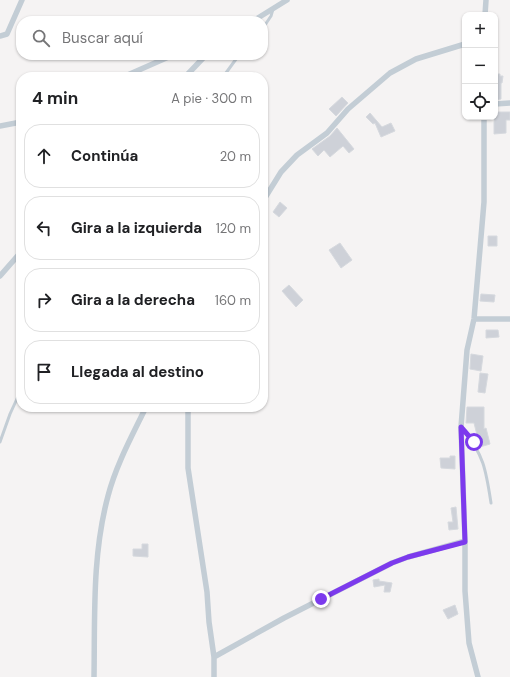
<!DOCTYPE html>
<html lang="es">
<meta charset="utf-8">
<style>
body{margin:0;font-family:"DM Sans",sans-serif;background:#f6f6f6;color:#202124}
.controls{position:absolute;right:12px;top:12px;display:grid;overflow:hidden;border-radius:8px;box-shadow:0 1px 3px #0004}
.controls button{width:36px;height:36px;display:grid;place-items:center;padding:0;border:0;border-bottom:1px solid #e0e0e0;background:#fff;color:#202124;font:20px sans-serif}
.stop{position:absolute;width:12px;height:12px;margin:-9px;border:3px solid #7c3aed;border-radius:50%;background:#fff}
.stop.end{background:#7c3aed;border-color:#fff;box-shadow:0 1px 4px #0008}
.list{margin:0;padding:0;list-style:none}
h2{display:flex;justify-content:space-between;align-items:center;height:52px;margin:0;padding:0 16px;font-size:17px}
h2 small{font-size:13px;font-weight:400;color:#757577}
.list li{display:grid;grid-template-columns:26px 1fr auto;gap:12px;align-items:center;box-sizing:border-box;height:64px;margin:0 8px 8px;padding:0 8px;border:1px solid #e0e0e0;border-radius:16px}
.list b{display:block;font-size:15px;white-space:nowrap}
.list em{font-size:13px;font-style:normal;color:#757577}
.icon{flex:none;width:22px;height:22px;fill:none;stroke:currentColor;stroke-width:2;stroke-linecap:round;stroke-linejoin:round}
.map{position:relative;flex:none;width:510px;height:677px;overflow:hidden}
.search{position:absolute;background:#fff;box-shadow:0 1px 3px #0004;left:16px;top:16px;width:252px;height:44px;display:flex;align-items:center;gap:10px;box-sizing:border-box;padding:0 14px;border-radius:16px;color:#757577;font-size:15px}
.panel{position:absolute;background:#fff;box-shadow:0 1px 3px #0004;left:16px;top:72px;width:252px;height:340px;border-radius:16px}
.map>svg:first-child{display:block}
.building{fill:#ced1d8;stroke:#d6d9de}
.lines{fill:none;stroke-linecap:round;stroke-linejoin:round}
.lane{stroke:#c3cdd5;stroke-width:3}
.street{stroke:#c3cdd5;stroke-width:5.5}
.route{stroke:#7c3aed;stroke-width:5}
</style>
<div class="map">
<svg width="510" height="677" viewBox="0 0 510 677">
<rect width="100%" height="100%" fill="#f5f3f3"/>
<path class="building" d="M 497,74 L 500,74 L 500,76 L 503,76 L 502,83 L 501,83 L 501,99 L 495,100 Z
M 342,97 L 348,103 L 336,116 L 329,109 Z
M 495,112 L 510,112 L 510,120 L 506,120 L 506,133 L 494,134 L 494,123 Z
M 370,113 L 382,127 L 391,123 L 395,131 L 381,137 L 375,123 L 373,124 L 366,117 Z
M 337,128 L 354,149 L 349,153 L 343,146 L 330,157 L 324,150 L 318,156 L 312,149 L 330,136 Z
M 280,202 L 287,208 L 279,217 L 273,212 Z
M 488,236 L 497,236 L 497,246 L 488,246 Z
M 340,243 L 352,260 L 341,268 L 329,250 Z
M 289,285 L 303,300 L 296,307 L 282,291 Z
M 481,294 L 495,295 L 494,302 L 480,301 Z
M 486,330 L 498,330 L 499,337 L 486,338 Z
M 471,354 L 483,356 L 481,371 L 470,369 Z
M 480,373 L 488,374 L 485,393 L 478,392 Z
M 467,407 L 484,407 L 484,429 L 486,428 L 490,444 L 480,447 L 474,423 L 466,423 Z
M 450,456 L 455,456 L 455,469 L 441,468 L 440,458 L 450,458 Z
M 456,507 L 458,529 L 449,530 L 448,522 L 453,522 L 451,508 Z
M 142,544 L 148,544 L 148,557 L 133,556 L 133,549 L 142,549 Z
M 379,579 L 379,581 L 392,583 L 390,592 L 384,592 L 385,585 L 374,587 L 373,580 Z
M 455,605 L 458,614 L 448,619 L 443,610 Z"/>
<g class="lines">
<path class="lane" d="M 263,28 L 271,16 L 273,9
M 223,77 L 239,55
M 462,428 C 484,455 486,470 491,503
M 0,442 L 10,414 L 21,390"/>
<path class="street" d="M 485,15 L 486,0
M 253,21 L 287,0
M 0,36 L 7,34 L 22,0
M 123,77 L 173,55
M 185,77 L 206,55
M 495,104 L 510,103
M 0,126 L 21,122
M 263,201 L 281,172 L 297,155 L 327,133 L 348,109 L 390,73 L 416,59 L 465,44
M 0,276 L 21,252
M 474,319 L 510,319
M 188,407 L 188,468 L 207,592 L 209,622 L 214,657 L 214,677
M 214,657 L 284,618 L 392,563 L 408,557 L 465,541
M 94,677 C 95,617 92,555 108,496 C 116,465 132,436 146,407
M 478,677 L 469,643 L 465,591 L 465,541 L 461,427 L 467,350 L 474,319 L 484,202 L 484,117"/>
</g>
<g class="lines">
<path class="route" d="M 321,599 L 392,563 L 408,557 L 465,542 L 461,427 L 474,442"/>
</g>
</svg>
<div class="controls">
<button>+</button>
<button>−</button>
<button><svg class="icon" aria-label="locate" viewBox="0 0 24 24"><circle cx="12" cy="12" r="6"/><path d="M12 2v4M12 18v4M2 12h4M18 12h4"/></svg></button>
</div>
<div class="stop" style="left:474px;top:442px"></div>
<div class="stop end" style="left:321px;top:599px"></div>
<div class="search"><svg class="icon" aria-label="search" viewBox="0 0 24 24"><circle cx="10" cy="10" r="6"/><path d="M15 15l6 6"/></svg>Buscar aquí</div>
<section class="panel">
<h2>4 min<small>A pie · 300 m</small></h2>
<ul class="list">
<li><svg class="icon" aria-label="ahead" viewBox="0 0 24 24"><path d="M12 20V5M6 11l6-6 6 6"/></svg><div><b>Continúa</b></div><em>20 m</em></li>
<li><svg class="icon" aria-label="left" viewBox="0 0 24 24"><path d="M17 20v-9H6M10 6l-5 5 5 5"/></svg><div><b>Gira a la izquierda</b></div><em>120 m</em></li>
<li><svg class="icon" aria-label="right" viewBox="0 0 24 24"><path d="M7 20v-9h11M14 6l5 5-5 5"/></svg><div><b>Gira a la derecha</b></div><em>160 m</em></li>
<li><svg class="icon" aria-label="arrive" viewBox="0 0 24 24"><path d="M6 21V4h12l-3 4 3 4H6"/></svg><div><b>Llegada al destino</b></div></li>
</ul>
</section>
</div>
